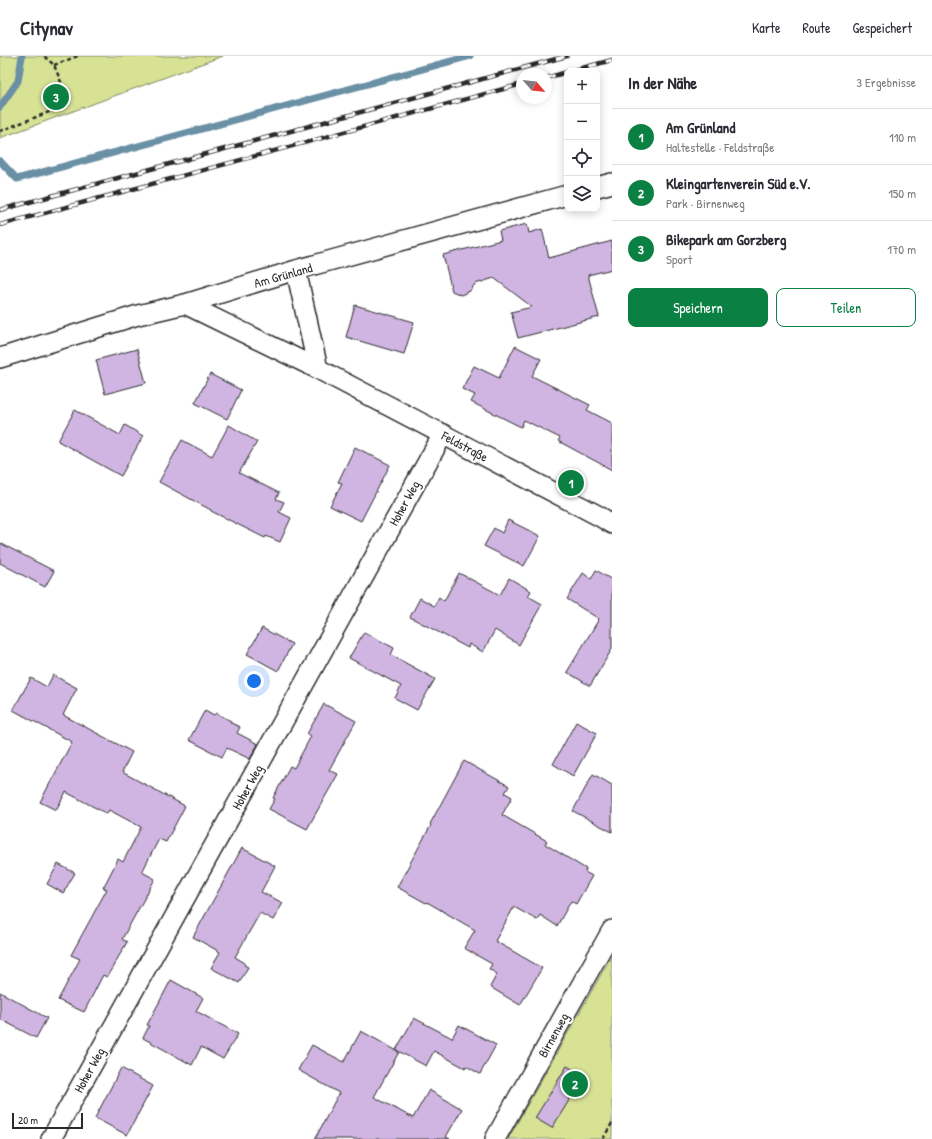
<!DOCTYPE html>
<html lang="de">
<meta charset="utf-8">
<style>
body{margin:0;font-family:"Patrick Hand",sans-serif;background:#f7f7f7;color:#2b2b33}
.controls{position:absolute;right:12px;top:12px;display:grid;overflow:hidden;border-radius:8px;box-shadow:0 2px 10px #0003}
.controls button{width:36px;height:36px;display:grid;place-items:center;padding:0;border:0;border-bottom:1px solid #e1e1e2;background:#fff;color:#2b2b33;font:20px sans-serif}
.compass{position:absolute;left:516px;top:12px;width:36px;height:36px;border-radius:50%;background:#fff;box-shadow:0 2px 10px #0003;rotate:118deg}
.scale{position:absolute;left:12px;bottom:10px;width:71px;box-sizing:border-box;padding-left:4px;border:2px solid #2b2b2b;border-top:0;font-size:11px;line-height:14px;white-space:nowrap;color:#2b2b2b;-webkit-text-stroke:3px #fff;paint-order:stroke}
.you{position:absolute;left:254px;top:625px;width:14px;height:14px;margin:-10px;border:3px solid #fff;border-radius:50%;background:#1a73e8;box-shadow:0 0 0 6px #1a73e833}
.badge{display:grid;place-items:center;width:26px;height:26px;border-radius:50%;background:#0b8043;color:#fff;font-size:13px;font-weight:700}
.pin{position:absolute;translate:-50% -50%;border:2px solid #fff;box-shadow:0 1px 4px #0006}
.list{margin:0;padding:0;list-style:none}
h2{display:flex;justify-content:space-between;align-items:center;height:52px;margin:0;padding:0 16px;font-size:17px}
h2 small{font-size:13px;font-weight:400;color:#7c7c81}
.list li{display:grid;grid-template-columns:26px 1fr auto;gap:12px;align-items:center;box-sizing:border-box;height:56px;padding:0 16px;border-top:1px solid #e1e1e2}
.list b{display:block;font-size:15px;white-space:nowrap}
.list p{margin:0;font-size:13px;white-space:nowrap;color:#7c7c81}
.list em{font-size:13px;font-style:normal;color:#7c7c81}
.actions{display:flex;gap:8px;padding:12px 16px}
.actions a{flex:1;padding:9px 0;border:1px solid #0b8043;border-radius:8px;text-align:center;font-size:14px;color:#0b8043}
.actions .main{background:#0b8043;color:#fff}
.icon{flex:none;width:22px;height:22px;fill:none;stroke:currentColor;stroke-width:2;stroke-linecap:round;stroke-linejoin:round}
.map{position:relative;flex:none;width:612px;height:1083px;overflow:hidden}
header{display:flex;align-items:center;gap:24px;box-sizing:border-box;height:56px;padding:0 20px;background:#fff;border-bottom:1px solid #e1e1e2}
header strong{font-size:19px}
nav{display:flex;gap:22px;margin-inline-start:auto;font-size:14px}
main{display:flex}
aside{flex:1;background:#fff}
.map>svg:first-child{display:block}
.green{fill:#d7e295;stroke:#818660}
.lines{fill:none;stroke-linecap:round;stroke-linejoin:round}
.stream{stroke:#6990a4;stroke-width:7}
.building{fill:#d0b5e3;stroke:#2b2b2b}
.minor-casing{stroke:#2b2b2b;stroke-width:22}
.path{stroke:#2b2b2b;stroke-width:2.5;stroke-dasharray:4 3;stroke-linecap:butt}
.minor{stroke:#fff;stroke-width:19}
.rail-casing{stroke:#2b2b2b;stroke-width:4.5}
.rail{stroke:#fff;stroke-width:3;stroke-dasharray:9;stroke-linecap:butt}
.labels{text-anchor:middle;stroke-width:4;stroke-linejoin:round;paint-order:stroke}
.street-label{font-size:13px;fill:#2b2b2b;stroke:#fff}
</style>
<header>
<strong>Citynav</strong>
<nav><a>Karte</a><a>Route</a><a>Gespeichert</a></nav>
</header>
<main>
<div class="map">
<svg width="612" height="1083" viewBox="0 0 612 1083">
<rect width="100%" height="100%" fill="#fff"/>
<filter id="ink" filterUnits="userSpaceOnUse"><feTurbulence type="fractalNoise" baseFrequency=".025" numOctaves="2"/><feDisplacementMap in="SourceGraphic" scale="8" xChannelSelector="R" yChannelSelector="G"/><feConvolveMatrix kernelMatrix="1 2 1 2 8 2 1 2 1" color-interpolation-filters="sRGB"/></filter>
<g filter="url(#ink)">
<path class="green" d="M 0,0 L 223,0 L 0,82 Z
M 612,899 L 612,1083 L 508,1083 Z"/>
<g class="lines">
<path class="stream" d="M 0,51 L 18,25 L 22,0
M 0,105 L 17,123 L 470,0"/>
</g>
<path class="building" d="M 527,168 L 529,177 L 542,173 L 549,202 L 612,185 L 612,213 L 588,219 L 599,261 L 518,282 L 511,256 L 532,251 L 494,222 L 475,228 L 470,235 L 461,239 L 452,235 L 443,199 L 501,184 L 499,175 Z
M 355,249 L 414,266 L 404,298 L 346,281 Z
M 515,290 L 541,303 L 532,320 L 590,349 L 587,354 L 612,367 L 612,414 L 558,385 L 560,382 L 524,364 L 521,371 L 471,346 L 475,339 L 462,333 L 474,310 L 499,322 Z
M 137,293 L 146,327 L 105,338 L 96,304 Z
M 210,318 L 241,334 L 227,363 L 195,347 Z
M 75,354 L 120,379 L 125,369 L 143,380 L 121,420 L 58,385 Z
M 229,369 L 257,386 L 239,417 L 279,437 L 276,443 L 284,446 L 279,456 L 291,462 L 280,486 L 266,480 L 265,482 L 211,455 L 211,454 L 159,426 L 182,384 L 212,400 Z
M 355,391 L 390,409 L 361,465 L 330,450 L 342,427 L 338,426 Z
M 508,464 L 540,480 L 524,510 L 484,490 L 494,472 L 502,477 Z
M 0,487 L 54,515 L 45,531 L 0,507 Z
M 596,514 L 612,524 L 612,593 L 590,630 L 567,616 L 599,563 L 567,543 L 583,517 L 591,523 Z
M 459,517 L 500,539 L 509,522 L 531,535 L 528,540 L 542,548 L 519,589 L 495,574 L 483,596 L 469,588 L 468,592 L 410,561 L 420,542 L 434,550 L 439,541 L 444,545 Z
M 262,572 L 292,588 L 278,615 L 247,598 Z
M 364,576 L 394,592 L 391,599 L 435,623 L 417,654 L 395,642 L 401,630 L 349,602 Z
M 53,619 L 77,632 L 63,659 L 132,696 L 122,716 L 185,750 L 166,786 L 159,783 L 142,816 L 155,823 L 122,883 L 127,886 L 107,921 L 103,919 L 84,956 L 58,944 L 80,903 L 71,899 L 107,833 L 103,832 L 118,803 L 123,806 L 141,771 L 109,754 L 107,758 L 66,736 L 56,754 L 40,746 L 72,686 L 13,654 L 31,622 L 47,631 Z
M 324,648 L 356,665 L 329,714 L 338,718 L 307,773 L 269,753 L 275,743 L 273,742 L 290,710 L 294,712 L 311,680 L 307,678 Z
M 205,654 L 214,659 L 216,657 L 231,665 L 231,667 L 240,671 L 237,677 L 258,688 L 250,703 L 227,692 L 222,701 L 189,684 Z
M 576,666 L 597,677 L 573,720 L 553,708 Z
M 464,705 L 509,730 L 505,737 L 512,741 L 502,759 L 547,785 L 545,788 L 586,813 L 585,816 L 592,820 L 576,848 L 571,845 L 557,870 L 540,859 L 537,864 L 514,851 L 495,885 L 542,912 L 520,949 L 490,931 L 497,918 L 489,913 L 492,908 L 464,892 L 475,874 L 427,846 L 426,847 L 397,831 L 431,769 L 430,768 Z
M 593,718 L 612,729 L 612,776 L 573,755 Z
M 242,792 L 275,810 L 261,836 L 283,847 L 273,864 L 260,857 L 235,901 L 245,907 L 244,909 L 248,911 L 239,927 L 211,912 L 220,896 L 193,881 Z
M 58,808 L 75,817 L 63,837 L 47,828 Z
M 171,924 L 203,942 L 196,955 L 238,978 L 223,1003 L 201,991 L 192,1009 L 143,982 L 149,970 L 147,969 Z
M 0,936 L 47,962 L 36,982 L 0,963 Z
M 414,962 L 452,982 L 459,969 L 496,989 L 480,1018 L 466,1010 L 465,1012 L 434,995 L 426,1010 L 396,994 Z
M 361,975 L 399,996 L 374,1041 L 413,1062 L 429,1034 L 462,1053 L 446,1081 L 450,1083 L 315,1083 L 339,1037 L 298,1014 L 312,989 L 344,1006 Z
M 567,1010 L 584,1020 L 552,1072 L 535,1062 Z
M 121,1012 L 153,1030 L 127,1079 L 95,1062 Z"/>
<g class="lines">
<defs>
<path id="minor" d="M 597,131 L 612,127
M 296,214 L 318,313
M 185,248 L 318,313 L 599,460 L 612,468
M 0,302 L 138,259 L 185,248 L 296,214 L 567,139
M 51,1083 L 443,378
M 495,1083 L 612,874"/>
</defs>
<use href="#minor" class="minor-casing"/>
<path class="path" d="M 54,9 L 78,0
M 0,75 L 70,48 L 54,9 L 44,0
M 603,1083 L 612,1067"/>
<use href="#minor" class="minor"/>
<defs>
<path id="rail" d="M 571,15 L 612,4
M 546,22 L 567,16
M 0,154 L 567,0
M 0,169 L 522,28"/>
</defs>
<use href="#rail" class="rail-casing"/>
<use href="#rail" class="rail"/>
</g>
</g>
<g class="labels">
<g class="street-label">
<text transform="translate(283 219) rotate(-16)" y="5">Am Grünland</text>
<text transform="translate(465 390) rotate(28)" y="5">Feldstraße</text>
<text transform="translate(404 447) rotate(-61)" y="5">Hoher Weg</text>
<text transform="translate(247 731) rotate(-61)" y="5">Hoher Weg</text>
<text transform="translate(553 979) rotate(-61)" y="5">Birnenweg</text>
<text transform="translate(89 1014) rotate(-61)" y="5">Hoher Weg</text>
</g>
</g>
</svg>
<div class="controls">
<button>+</button>
<button>−</button>
<button><svg class="icon" aria-label="locate" viewBox="0 0 24 24"><circle cx="12" cy="12" r="6"/><path d="M12 2v4M12 18v4M2 12h4M18 12h4"/></svg></button>
<button><svg class="icon" aria-label="layers" viewBox="0 0 24 24"><path d="M12 4l9 5-9 5-9-5zM3 14l9 5 9-5"/></svg></button>
</div>
<svg class="compass" viewBox="-18 -18 36 36"><path d="M0-13l5 13h-10z" fill="#e53935"/><path d="M0 13l5-13h-10z" fill="#7c7c81"/></svg>
<div class="scale">20 m</div>
<div class="you"></div>
<div class="pin badge" style="left:571px;top:427px">1</div>
<div class="pin badge" style="left:575px;top:1028px">2</div>
<div class="pin badge" style="left:56px;top:41px">3</div>
</div>
<aside>
<h2>In der Nähe<small>3 Ergebnisse</small></h2>
<ul class="list">
<li><span class="badge">1</span><div><b>Am Grünland</b><p>Haltestelle · Feldstraße</p></div><em>110 m</em></li>
<li><span class="badge">2</span><div><b>Kleingartenverein Süd e.V.</b><p>Park · Birnenweg</p></div><em>150 m</em></li>
<li><span class="badge">3</span><div><b>Bikepark am Gorzberg</b><p>Sport</p></div><em>170 m</em></li>
</ul>
<div class="actions"><a class="main">Speichern</a><a>Teilen</a></div>
</aside>
</main>
